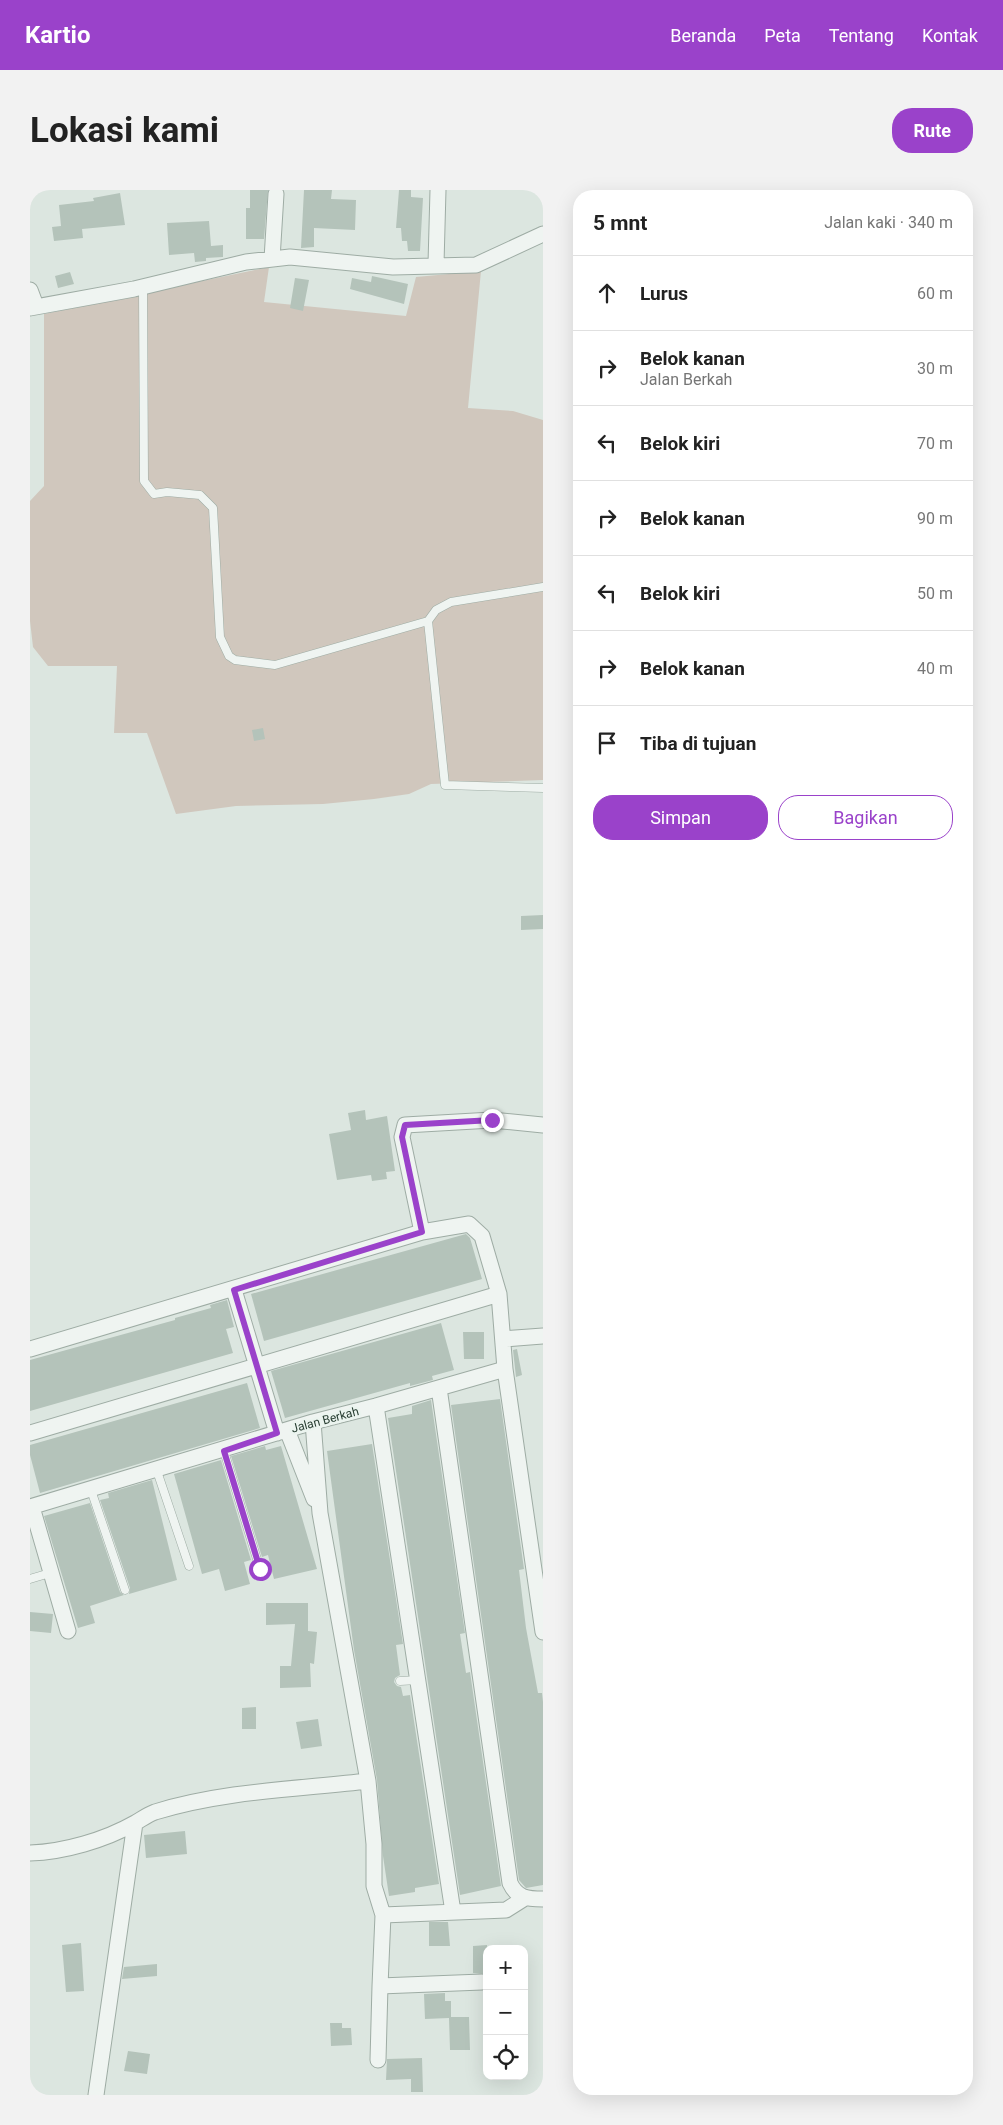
<!DOCTYPE html>
<html lang="id">
<meta charset="utf-8">
<style>
body{margin:0;font-family:Roboto,sans-serif;background:#f2f2f2;color:#222}
.controls{position:absolute;right:15px;bottom:15px;display:grid;overflow:hidden;border-radius:10px;box-shadow:0 5px 20px #0002}
.controls button{width:45px;height:45px;display:grid;place-items:center;padding:0;border:0;border-bottom:1px solid #e0e0e0;background:#fff;color:#222;font:25px sans-serif}
.stop{position:absolute;width:15px;height:15px;margin:-11px;border:4px solid #9a42ca;border-radius:50%;background:#fff}
.stop.end{background:#9a42ca;border-color:#fff;box-shadow:0 1px 5px #0008}
.list{margin:0;padding:0;list-style:none}
h2{display:flex;justify-content:space-between;align-items:center;height:65px;margin:0;padding:0 20px;font-size:21px}
h2 small{font-size:16px;font-weight:400;color:#767676}
.list li{display:grid;grid-template-columns:32px 1fr auto;gap:15px;align-items:center;box-sizing:border-box;height:75px;padding:0 20px;border-top:1px solid #e0e0e0}
.list b{display:block;font-size:19px;white-space:nowrap}
.list p{margin:0;font-size:16px;white-space:nowrap;color:#767676}
.list em{font-size:16px;font-style:normal;color:#767676}
.actions{display:flex;gap:10px;padding:15px 20px}
.actions a{flex:1;padding:11px 0;border:1px solid #9a42ca;border-radius:20px;text-align:center;font-size:18px;color:#9a42ca}
.actions .main{background:#9a42ca;color:#fff}
.icon{flex:none;width:28px;height:28px;fill:none;stroke:currentColor;stroke-width:2;stroke-linecap:round;stroke-linejoin:round}
.map{position:relative;flex:none;width:513px;height:1905px;overflow:hidden;border-radius:20px}
header{display:flex;align-items:center;gap:30px;box-sizing:border-box;height:70px;padding:0 25px;background:#9a42ca;color:#fff}
header strong{font-size:24px}
nav{display:flex;gap:28px;margin-inline-start:auto;font-size:18px}
.intro{display:flex;align-items:center;justify-content:space-between;box-sizing:border-box;height:120px;padding:0 30px}
h1{margin:0;font-size:35px}
.button{padding:12px 22px;border-radius:20px;background:#9a42ca;color:#fff;font-size:18px;font-weight:700}
main{display:flex;gap:30px;padding:0 30px}
aside{flex:1;background:#fff;border-radius:20px;box-shadow:0 5px 20px #0002}
.map>svg:first-child{display:block}
.green{fill:#d0c7bd}
.building{fill:#b4c3ba}
.lines{fill:none;stroke-linecap:round;stroke-linejoin:round}
.service-casing{stroke:#9eaca4;stroke-width:9}
.minor-casing{stroke:#9eaca4;stroke-width:17}
.service{stroke:#eff4f1;stroke-width:8}
.minor{stroke:#eff4f1;stroke-width:15}
.route{stroke:#9a42ca;stroke-width:6}
.labels{text-anchor:middle;stroke-width:5;stroke-linejoin:round;paint-order:stroke}
.street-label{font-size:12px;fill:#263c30;stroke:#ebf4ef}
</style>
<header>
<strong>Kartio</strong>
<nav><a>Beranda</a><a>Peta</a><a>Tentang</a><a>Kontak</a></nav>
</header>
<div class="intro"><h1>Lokasi kami</h1><a class="button">Rute</a></div>
<main>
<div class="map">
<svg width="513" height="1905" viewBox="0 0 513 1905">
<rect width="100%" height="100%" fill="#dce6e0"/>
<path class="green" d="M 239,77 L 234,112 L 376,126 L 386,87 L 451,81 L 438,218 L 483,221 L 513,230 L 513,590 L 401,594 L 379,604 L 344,609 L 293,614 L 206,616 L 146,624 L 117,543 L 84,543 L 87,476 L 18,476 L 3,457 L 0,431 L 0,311 L 14,296 L 14,124 Z"/>
<path class="building" d="M 220,0 L 238,0 L 234,49 L 216,49 L 216,18 L 220,18 Z
M 274,0 L 302,0 L 301,9 L 326,10 L 325,40 L 284,38 L 284,57 L 271,58 Z
M 369,0 L 381,0 L 381,7 L 393,8 L 390,61 L 378,61 L 377,51 L 372,51 L 371,38 L 366,38 Z
M 90,3 L 95,35 L 52,39 L 53,48 L 24,51 L 22,37 L 31,36 L 29,15 L 64,11 L 63,8 Z
M 179,31 L 181,56 L 193,55 L 193,67 L 176,68 L 176,71 L 165,72 L 164,63 L 139,65 L 137,33 Z
M 40,82 L 44,94 L 28,98 L 25,86 Z
M 342,86 L 378,94 L 374,114 L 320,99 L 322,88 L 341,92 Z
M 265,88 L 279,90 L 273,121 L 260,118 Z
M 233,538 L 235,549 L 224,551 L 222,540 Z
M 513,725 L 513,739 L 491,740 L 491,726 Z
M 335,920 L 336,930 L 357,926 L 365,981 L 356,982 L 357,989 L 342,991 L 341,985 L 307,990 L 299,944 L 321,940 L 318,923 Z
M 436,1044 L 440,1048 L 452,1089 L 234,1151 L 221,1104 Z
M 197,1110 L 204,1137 L 196,1139 L 203,1163 L 0,1221 L 0,1170 L 145,1130 L 145,1128 L 181,1118 L 180,1115 Z
M 411,1133 L 424,1180 L 402,1186 L 403,1190 L 380,1196 L 380,1193 L 255,1228 L 241,1181 Z
M 433,1142 L 454,1142 L 454,1169 L 434,1169 Z
M 487,1159 L 492,1185 L 486,1187 L 483,1160 Z
M 217,1193 L 230,1238 L 10,1303 L 0,1265 L 0,1255 Z
M 470,1209 L 494,1379 L 489,1380 L 496,1438 L 508,1503 L 512,1503 L 513,1512 L 513,1695 L 496,1698 L 489,1690 L 421,1215 Z
M 401,1210 L 435,1443 L 430,1444 L 436,1483 L 440,1482 L 471,1696 L 430,1705 L 358,1228 L 382,1224 L 382,1216 Z
M 342,1254 L 373,1454 L 366,1455 L 370,1485 L 365,1488 L 364,1492 L 367,1496 L 371,1497 L 373,1506 L 380,1505 L 409,1694 L 385,1698 L 385,1702 L 359,1706 L 353,1666 L 347,1590 L 324,1460 L 297,1261 Z
M 235,1256 L 236,1260 L 251,1256 L 287,1379 L 244,1389 L 238,1365 L 232,1367 L 201,1266 Z
M 191,1270 L 221,1370 L 214,1372 L 220,1394 L 195,1401 L 189,1379 L 172,1384 L 144,1284 Z
M 122,1290 L 147,1390 L 99,1404 L 100,1398 L 70,1310 L 79,1308 L 78,1303 Z
M 60,1313 L 90,1402 L 94,1405 L 60,1416 L 65,1433 L 48,1438 L 14,1326 Z
M 236,1413 L 278,1413 L 278,1441 L 287,1442 L 284,1474 L 280,1473 L 281,1497 L 250,1498 L 250,1476 L 261,1476 L 265,1434 L 236,1435 Z
M 0,1422 L 23,1424 L 21,1443 L 0,1441 Z
M 226,1517 L 226,1539 L 212,1539 L 212,1518 Z
M 288,1529 L 292,1556 L 271,1559 L 266,1532 Z
M 155,1641 L 157,1664 L 116,1668 L 114,1645 Z
M 399,1732 L 418,1732 L 420,1756 L 399,1756 Z
M 51,1753 L 54,1801 L 36,1802 L 32,1755 Z
M 457,1755 L 457,1784 L 443,1783 L 443,1756 Z
M 127,1774 L 127,1786 L 92,1789 L 94,1777 Z
M 415,1803 L 415,1811 L 421,1811 L 421,1827 L 439,1827 L 440,1860 L 420,1860 L 419,1828 L 395,1829 L 394,1804 Z
M 300,1833 L 312,1833 L 312,1838 L 321,1838 L 322,1855 L 301,1856 Z
M 98,1861 L 120,1864 L 117,1884 L 94,1881 Z
M 392,1868 L 393,1902 L 381,1902 L 381,1889 L 356,1890 L 357,1869 Z"/>
<g class="lines">
<defs>
<path id="service" d="M 113,97 L 114,291 L 124,304 L 137,302 L 170,305 L 183,318 L 190,447 L 199,466 L 205,470 L 245,475 L 398,431
M 513,397 L 421,412 L 406,420 L 398,431 L 415,595 L 513,598
M 194,1261 L 230,1379
M 127,1281 L 159,1376
M 61,1300 L 95,1400
M 0,1389 L 20,1383
M 370,1491 L 388,1490"/>
<path id="minor" d="M 242,69 L 246,4
M 406,74 L 408,0
M 0,100 L 6,116
M 0,118 L 104,99 L 216,72 L 260,67 L 363,77 L 446,75 L 513,44
M 392,1042 L 372,947 L 375,935 L 462,930 L 513,935
M 204,1100 L 247,1243
M 473,1149 L 513,1146
M 0,1159 L 392,1042 L 439,1034 L 452,1046 L 469,1104 L 475,1179 L 513,1442
M 409,1198 L 480,1693 C 487,1708 497,1709 513,1709
M 346,1216 L 423,1722
M 283,1232 L 290,1323 L 338,1591 L 344,1654 L 344,1696 L 353,1725 L 350,1796 L 452,1792
M 257,1240 L 284,1309
M 0,1243 L 469,1104
M 0,1317 L 283,1232 L 346,1216 L 475,1179
M 2,1317 L 38,1441
M 0,1663 C 34,1662 75,1650 105,1633 C 112,1629 117,1625 125,1622 C 193,1601 268,1599 338,1591
M 353,1725 L 476,1720 L 495,1708
M 348,1870 L 350,1796
M 66,1905 L 105,1633"/>
</defs>
<use href="#service" class="service-casing"/>
<use href="#minor" class="minor-casing"/>
<use href="#service" class="service"/>
<use href="#minor" class="minor"/>
</g>
<g class="lines">
<path class="route" d="M 230,1379 L 194,1261 L 247,1243 L 204,1100 L 392,1042 L 372,947 L 375,935 L 462,930"/>
</g>
<g class="labels">
<g class="street-label">
<text transform="translate(295 1230) rotate(-15)" y="4">Jalan Berkah</text>
</g>
</g>
</svg>
<div class="controls">
<button>+</button>
<button>−</button>
<button><svg class="icon" aria-label="locate" viewBox="0 0 24 24"><circle cx="12" cy="12" r="6"/><path d="M12 2v4M12 18v4M2 12h4M18 12h4"/></svg></button>
</div>
<div class="stop" style="left:230px;top:1379px"></div>
<div class="stop end" style="left:462px;top:930px"></div>
</div>
<aside>
<h2>5 mnt<small>Jalan kaki · 340 m</small></h2>
<ul class="list">
<li><svg class="icon" aria-label="ahead" viewBox="0 0 24 24"><path d="M12 20V5M6 11l6-6 6 6"/></svg><div><b>Lurus</b></div><em>60 m</em></li>
<li><svg class="icon" aria-label="right" viewBox="0 0 24 24"><path d="M7 20v-9h11M14 6l5 5-5 5"/></svg><div><b>Belok kanan</b><p>Jalan Berkah</p></div><em>30 m</em></li>
<li><svg class="icon" aria-label="left" viewBox="0 0 24 24"><path d="M17 20v-9H6M10 6l-5 5 5 5"/></svg><div><b>Belok kiri</b></div><em>70 m</em></li>
<li><svg class="icon" aria-label="right" viewBox="0 0 24 24"><path d="M7 20v-9h11M14 6l5 5-5 5"/></svg><div><b>Belok kanan</b></div><em>90 m</em></li>
<li><svg class="icon" aria-label="left" viewBox="0 0 24 24"><path d="M17 20v-9H6M10 6l-5 5 5 5"/></svg><div><b>Belok kiri</b></div><em>50 m</em></li>
<li><svg class="icon" aria-label="right" viewBox="0 0 24 24"><path d="M7 20v-9h11M14 6l5 5-5 5"/></svg><div><b>Belok kanan</b></div><em>40 m</em></li>
<li><svg class="icon" aria-label="arrive" viewBox="0 0 24 24"><path d="M6 21V4h12l-3 4 3 4H6"/></svg><div><b>Tiba di tujuan</b></div></li>
</ul>
<div class="actions"><a class="main">Simpan</a><a>Bagikan</a></div>
</aside>
</main>
